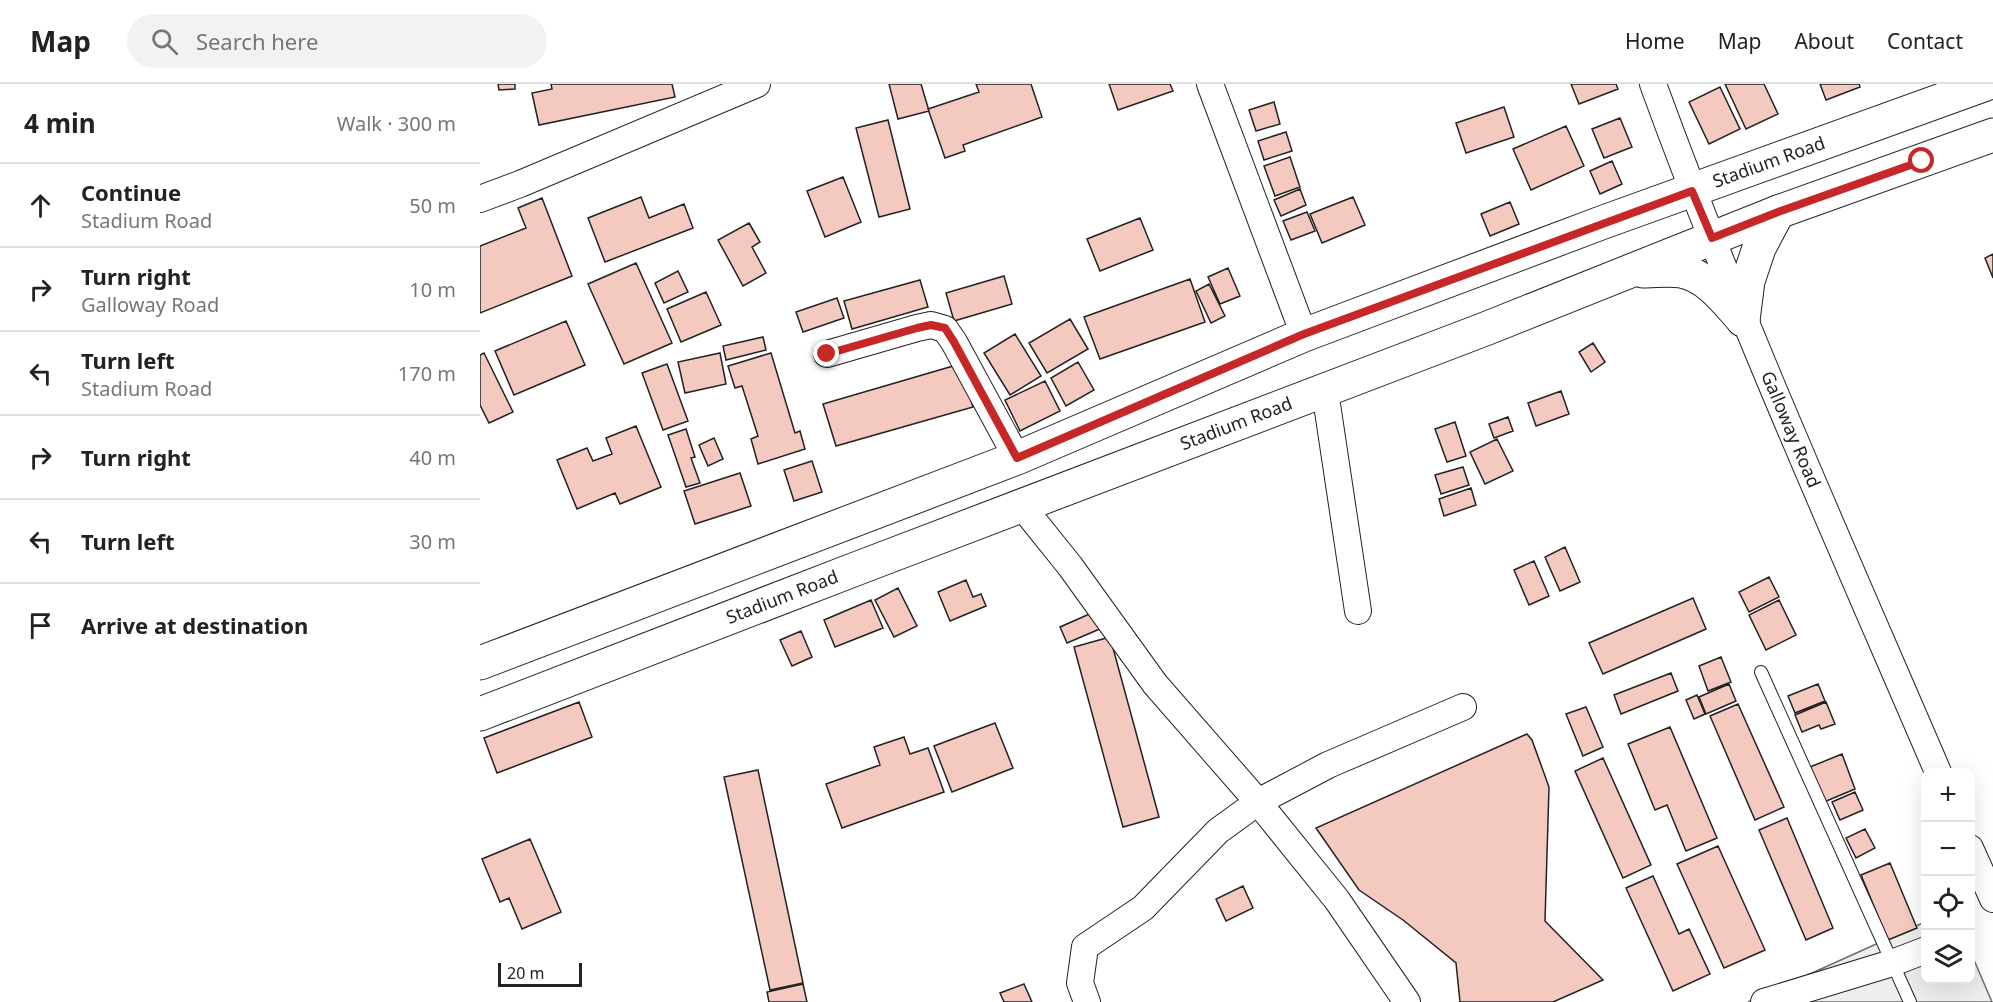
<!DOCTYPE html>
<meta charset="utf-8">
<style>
body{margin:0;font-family:"Noto Sans",sans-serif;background:#f2f2f2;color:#222}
.controls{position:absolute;right:18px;bottom:18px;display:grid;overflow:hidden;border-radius:12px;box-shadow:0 6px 24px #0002}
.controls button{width:54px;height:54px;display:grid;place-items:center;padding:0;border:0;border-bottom:2px solid #e0e0e0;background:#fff;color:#222;font:30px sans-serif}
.scale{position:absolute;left:18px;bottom:15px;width:84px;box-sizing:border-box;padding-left:6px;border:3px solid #222;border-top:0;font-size:16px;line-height:21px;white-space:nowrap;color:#222;-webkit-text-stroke:4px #fff;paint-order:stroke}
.stop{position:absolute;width:18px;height:18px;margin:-14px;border:4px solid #c62828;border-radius:50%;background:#fff}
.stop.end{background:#c62828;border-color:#fff;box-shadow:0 2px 6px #0008}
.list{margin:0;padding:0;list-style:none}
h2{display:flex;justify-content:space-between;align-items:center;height:78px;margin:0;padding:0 24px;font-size:26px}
h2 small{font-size:20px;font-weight:400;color:#767676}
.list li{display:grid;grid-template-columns:39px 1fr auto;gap:18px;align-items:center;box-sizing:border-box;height:84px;padding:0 24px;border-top:2px solid #e0e0e0}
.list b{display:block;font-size:22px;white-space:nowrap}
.list p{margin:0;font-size:20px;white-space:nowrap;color:#767676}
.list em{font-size:20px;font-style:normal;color:#767676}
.icon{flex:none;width:33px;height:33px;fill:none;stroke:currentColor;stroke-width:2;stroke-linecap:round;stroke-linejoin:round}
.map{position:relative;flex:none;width:1513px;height:918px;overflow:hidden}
header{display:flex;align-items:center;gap:36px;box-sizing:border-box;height:84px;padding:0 30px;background:#fff;border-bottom:2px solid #e0e0e0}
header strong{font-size:28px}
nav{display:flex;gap:33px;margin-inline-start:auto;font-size:21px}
.search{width:420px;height:54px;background:#f2f2f2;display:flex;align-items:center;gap:15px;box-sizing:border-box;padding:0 21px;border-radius:33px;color:#767676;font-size:22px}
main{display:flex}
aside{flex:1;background:#fff}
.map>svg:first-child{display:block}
.green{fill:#eee;stroke:#6f6f6f;stroke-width:1.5}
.building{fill:#f3c9c0;stroke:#222;stroke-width:1.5}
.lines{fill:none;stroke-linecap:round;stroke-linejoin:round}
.service-casing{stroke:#222;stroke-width:14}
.minor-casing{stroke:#222;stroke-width:28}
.primary-casing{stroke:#222;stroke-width:35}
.service{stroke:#fff;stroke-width:12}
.minor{stroke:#fff;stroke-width:26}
.primary{stroke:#fff;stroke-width:33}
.route{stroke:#c62828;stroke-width:8}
.labels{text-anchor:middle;stroke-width:4.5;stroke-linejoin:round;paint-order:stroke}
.street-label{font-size:18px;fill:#222;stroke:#fff}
</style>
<header>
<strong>Map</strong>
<div class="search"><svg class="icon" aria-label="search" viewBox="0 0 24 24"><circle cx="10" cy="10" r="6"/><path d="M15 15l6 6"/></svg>Search here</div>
<nav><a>Home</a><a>Map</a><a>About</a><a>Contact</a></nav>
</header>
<main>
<aside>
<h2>4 min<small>Walk · 300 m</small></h2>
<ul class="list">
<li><svg class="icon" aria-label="ahead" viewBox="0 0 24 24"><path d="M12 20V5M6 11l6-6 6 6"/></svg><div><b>Continue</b><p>Stadium Road</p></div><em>50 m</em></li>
<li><svg class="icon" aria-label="right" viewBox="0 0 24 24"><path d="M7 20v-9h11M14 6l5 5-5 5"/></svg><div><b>Turn right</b><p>Galloway Road</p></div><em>10 m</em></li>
<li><svg class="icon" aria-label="left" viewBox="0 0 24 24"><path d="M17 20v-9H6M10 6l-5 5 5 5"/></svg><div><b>Turn left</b><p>Stadium Road</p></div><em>170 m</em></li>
<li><svg class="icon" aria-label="right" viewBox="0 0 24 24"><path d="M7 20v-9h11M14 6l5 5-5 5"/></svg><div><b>Turn right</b></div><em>40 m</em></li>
<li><svg class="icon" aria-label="left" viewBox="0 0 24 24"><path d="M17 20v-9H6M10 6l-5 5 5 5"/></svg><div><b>Turn left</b></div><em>30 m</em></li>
<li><svg class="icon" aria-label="arrive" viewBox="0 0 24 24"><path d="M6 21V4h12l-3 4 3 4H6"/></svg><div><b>Arrive at destination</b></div></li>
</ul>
</aside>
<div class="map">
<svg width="1513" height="918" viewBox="0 0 1513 918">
<rect width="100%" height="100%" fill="#fff"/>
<path class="green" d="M 1445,838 L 1446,896 L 1490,896 L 1491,869 L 1512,918 L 1268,918 Z"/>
<path class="building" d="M 18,0 L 35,0 L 35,5 L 19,6 Z
M 71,0 L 192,0 L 195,13 L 59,41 L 52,9 L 72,5 Z
M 409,0 L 441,0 L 449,27 L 418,35 Z
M 496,0 L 551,0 L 562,33 L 483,61 L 485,67 L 465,74 L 448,25 L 499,8 Z
M 629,0 L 690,0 L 693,7 L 638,26 Z
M 1091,0 L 1136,0 L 1138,5 L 1099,20 Z
M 1245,0 L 1284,0 L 1298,30 L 1266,45 Z
M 1340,0 L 1379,0 L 1380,3 L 1346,16 Z
M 1240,3 L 1260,45 L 1229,60 L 1209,18 Z
M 794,18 L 800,40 L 776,47 L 769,26 Z
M 1024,23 L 1034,53 L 986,69 L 976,39 Z
M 1140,34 L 1152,63 L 1124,74 L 1112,45 Z
M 408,36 L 430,125 L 399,133 L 376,44 Z
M 1086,42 L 1104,82 L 1051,106 L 1033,65 Z
M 806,48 L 812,67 L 784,76 L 778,57 Z
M 810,73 L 820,103 L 795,112 L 784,82 Z
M 1132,77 L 1142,100 L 1120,110 L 1110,87 Z
M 363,93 L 381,138 L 345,153 L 327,107 Z
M 820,105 L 826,121 L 801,132 L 794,116 Z
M 161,113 L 169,134 L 204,120 L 213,144 L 125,178 L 108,134 Z
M 873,113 L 885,141 L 842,159 L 830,130 Z
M 62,114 L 92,192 L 0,229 L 0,162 L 46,144 L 38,124 Z
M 1030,118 L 1039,140 L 1010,152 L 1001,130 Z
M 827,128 L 835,147 L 811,156 L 803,137 Z
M 660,134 L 673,166 L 620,187 L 607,155 Z
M 269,139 L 280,158 L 272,163 L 286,189 L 263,202 L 238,156 Z
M 1513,170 L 1513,194 L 1505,174 Z
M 156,179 L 192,259 L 144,280 L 108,200 Z
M 748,184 L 760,212 L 740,220 L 728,193 Z
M 198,187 L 208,208 L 184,219 L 175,199 Z
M 524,192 L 532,220 L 474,237 L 466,209 Z
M 710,195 L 725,238 L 620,275 L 604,233 Z
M 440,196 L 448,223 L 372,245 L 364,217 Z
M 729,200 L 745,232 L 731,239 L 716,207 Z
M 226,208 L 241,241 L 201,258 L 187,225 Z
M 357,214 L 364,234 L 323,248 L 316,228 Z
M 590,235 L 608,265 L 567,289 L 549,259 Z
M 86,237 L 105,281 L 34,311 L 15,267 Z
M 535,250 L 561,292 L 530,311 L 504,269 Z
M 283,253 L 286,266 L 246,276 L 243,262 Z
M 1113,259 L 1125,278 L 1111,288 L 1099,268 Z
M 4,269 L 33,328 L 9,339 L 0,321 L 0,271 Z
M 240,269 L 246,300 L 205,309 L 198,278 Z
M 291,269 L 315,349 L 320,347 L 325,365 L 278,380 L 271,355 L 278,352 L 262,302 L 255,304 L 248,282 Z
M 598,278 L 614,306 L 586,322 L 571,294 Z
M 187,280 L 208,337 L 183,346 L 162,289 Z
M 480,280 L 493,323 L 356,362 L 343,320 Z
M 565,297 L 580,327 L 540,347 L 525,316 Z
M 1081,307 L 1089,330 L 1056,342 L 1048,319 Z
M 1028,333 L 1033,347 L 1014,354 L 1009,340 Z
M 975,338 L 986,372 L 967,378 L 955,345 Z
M 156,342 L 181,403 L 140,420 L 135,409 L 97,425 L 77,376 L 107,364 L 113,377 L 132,370 L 126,354 Z
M 206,345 L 215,373 L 211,374 L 220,399 L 206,403 L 188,351 Z
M 234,354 L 243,375 L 228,382 L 219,361 Z
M 1017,355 L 1033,387 L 1005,400 L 990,368 Z
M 332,377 L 342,408 L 314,417 L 304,386 Z
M 983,383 L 989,401 L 961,410 L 955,391 Z
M 260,389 L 271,422 L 215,440 L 204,407 Z
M 991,404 L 996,421 L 964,432 L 959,415 Z
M 1085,463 L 1100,498 L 1080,507 L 1065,473 Z
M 1054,477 L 1069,512 L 1049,521 L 1034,486 Z
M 1289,493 L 1299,513 L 1269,528 L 1259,508 Z
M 486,496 L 493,513 L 501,510 L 506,522 L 470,537 L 458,508 Z
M 418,504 L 437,542 L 414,553 L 395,516 Z
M 1213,514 L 1226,545 L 1123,590 L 1109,559 Z
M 391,516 L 403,544 L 355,563 L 344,536 Z
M 1299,516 L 1316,551 L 1286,566 L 1269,531 Z
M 614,528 L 622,544 L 587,559 L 580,543 Z
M 321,547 L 332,573 L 312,582 L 300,556 Z
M 630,553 L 679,733 L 643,743 L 594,563 Z
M 1241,573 L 1251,598 L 1228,607 L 1219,582 Z
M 1191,589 L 1198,607 L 1141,630 L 1134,611 Z
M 1249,600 L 1256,617 L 1226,630 L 1219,613 Z
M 1338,600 L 1345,617 L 1315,629 L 1308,612 Z
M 1217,611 L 1225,630 L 1214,635 L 1206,616 Z
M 99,618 L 112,653 L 17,689 L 4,654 Z
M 1346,618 L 1355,640 L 1341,645 L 1339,641 L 1322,648 L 1315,631 Z
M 1258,620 L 1304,723 L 1275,736 L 1230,632 Z
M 1106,623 L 1123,663 L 1103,672 L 1086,630 Z
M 515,639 L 533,684 L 472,708 L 454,662 Z
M 1190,643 L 1237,754 L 1206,767 L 1187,721 L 1175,726 L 1148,660 Z
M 1047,650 L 1052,656 L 1069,703 L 1065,837 L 1123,896 L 1073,918 L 980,918 L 976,879 L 923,836 L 879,806 L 836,744 Z
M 424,653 L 430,670 L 448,664 L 464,708 L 362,744 L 346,700 L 400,681 L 394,663 Z
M 1362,670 L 1375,705 L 1344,718 L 1330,683 Z
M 1123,674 L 1171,781 L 1143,794 L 1095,687 Z
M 278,686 L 323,899 L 290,906 L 244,693 Z
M 1375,708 L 1383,726 L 1360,736 L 1352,718 Z
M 1307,734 L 1353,844 L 1326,856 L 1279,746 Z
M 1385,745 L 1395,764 L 1376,774 L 1366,754 Z
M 50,755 L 81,828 L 42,845 L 29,814 L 20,818 L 2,775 Z
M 1238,762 L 1285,866 L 1244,884 L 1197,780 Z
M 1410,779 L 1437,844 L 1408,856 L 1381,791 Z
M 1173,792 L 1199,850 L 1209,845 L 1230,890 L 1193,907 L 1146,804 Z
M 763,802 L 773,824 L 746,837 L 736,815 Z
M 323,900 L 327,918 L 289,918 L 287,908 Z
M 544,900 L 552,918 L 524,918 L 520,909 Z"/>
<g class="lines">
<defs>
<path id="service" d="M 1281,588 L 1430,918"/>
<g id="minor">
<path d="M 730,0 L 824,251"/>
<path id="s1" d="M 1173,0 C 1258,233 1360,460 1458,688"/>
<path d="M 0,115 L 40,100 L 277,0"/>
<path d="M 347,270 L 437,244 L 451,241 L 465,245 L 474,258 L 537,374"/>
<path d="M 845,307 L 878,527"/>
<path d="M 541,421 L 590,482 L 675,600 L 778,718 L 857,816 L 927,918"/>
<path d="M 1490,764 L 1513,815"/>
<path d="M 607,918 L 600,899 L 605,863 L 663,824 L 738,747 L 778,718 L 848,681 L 983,623"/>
<path d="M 1284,918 L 1412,879 L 1446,866"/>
</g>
<g id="primary">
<path d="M 1163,187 C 1175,187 1189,185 1201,187 C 1228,192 1246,217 1263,236"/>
<path d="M 1263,236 L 1268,197 L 1279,164 L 1298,128"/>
<path id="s2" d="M 0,579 L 537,374 L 824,251 L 1121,139 L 1506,0"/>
<path id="s3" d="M 0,630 L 373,486 L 1005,245 L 1298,128 L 1513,51"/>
</g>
</defs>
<use href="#service" class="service-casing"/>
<use href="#minor" class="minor-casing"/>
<use href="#primary" class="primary-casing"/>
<use href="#service" class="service"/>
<use href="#minor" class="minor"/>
<use href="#primary" class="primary"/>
</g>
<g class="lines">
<path class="route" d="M 347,270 L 437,244 L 451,241 L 465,244 L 474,258 L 537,374 L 824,250 L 1212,107 L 1232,154 L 1298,128 L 1442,77"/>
</g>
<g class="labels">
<g class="street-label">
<text dy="6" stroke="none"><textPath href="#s2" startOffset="1383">Stadium Road</textPath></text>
<text dy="6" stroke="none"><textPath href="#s3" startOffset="810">Stadium Road</textPath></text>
<text dy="6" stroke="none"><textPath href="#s1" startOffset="372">Galloway Road</textPath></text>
<text dy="6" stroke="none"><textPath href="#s3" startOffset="324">Stadium Road</textPath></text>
</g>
</g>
</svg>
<div class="controls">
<button>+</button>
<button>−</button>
<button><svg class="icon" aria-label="locate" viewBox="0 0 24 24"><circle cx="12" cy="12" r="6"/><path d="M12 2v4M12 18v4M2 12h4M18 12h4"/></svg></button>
<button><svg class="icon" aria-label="layers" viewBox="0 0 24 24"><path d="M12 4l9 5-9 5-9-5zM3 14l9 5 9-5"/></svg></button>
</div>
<div class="scale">20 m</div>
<div class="stop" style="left:1442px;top:77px"></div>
<div class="stop end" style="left:347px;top:270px"></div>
</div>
</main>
